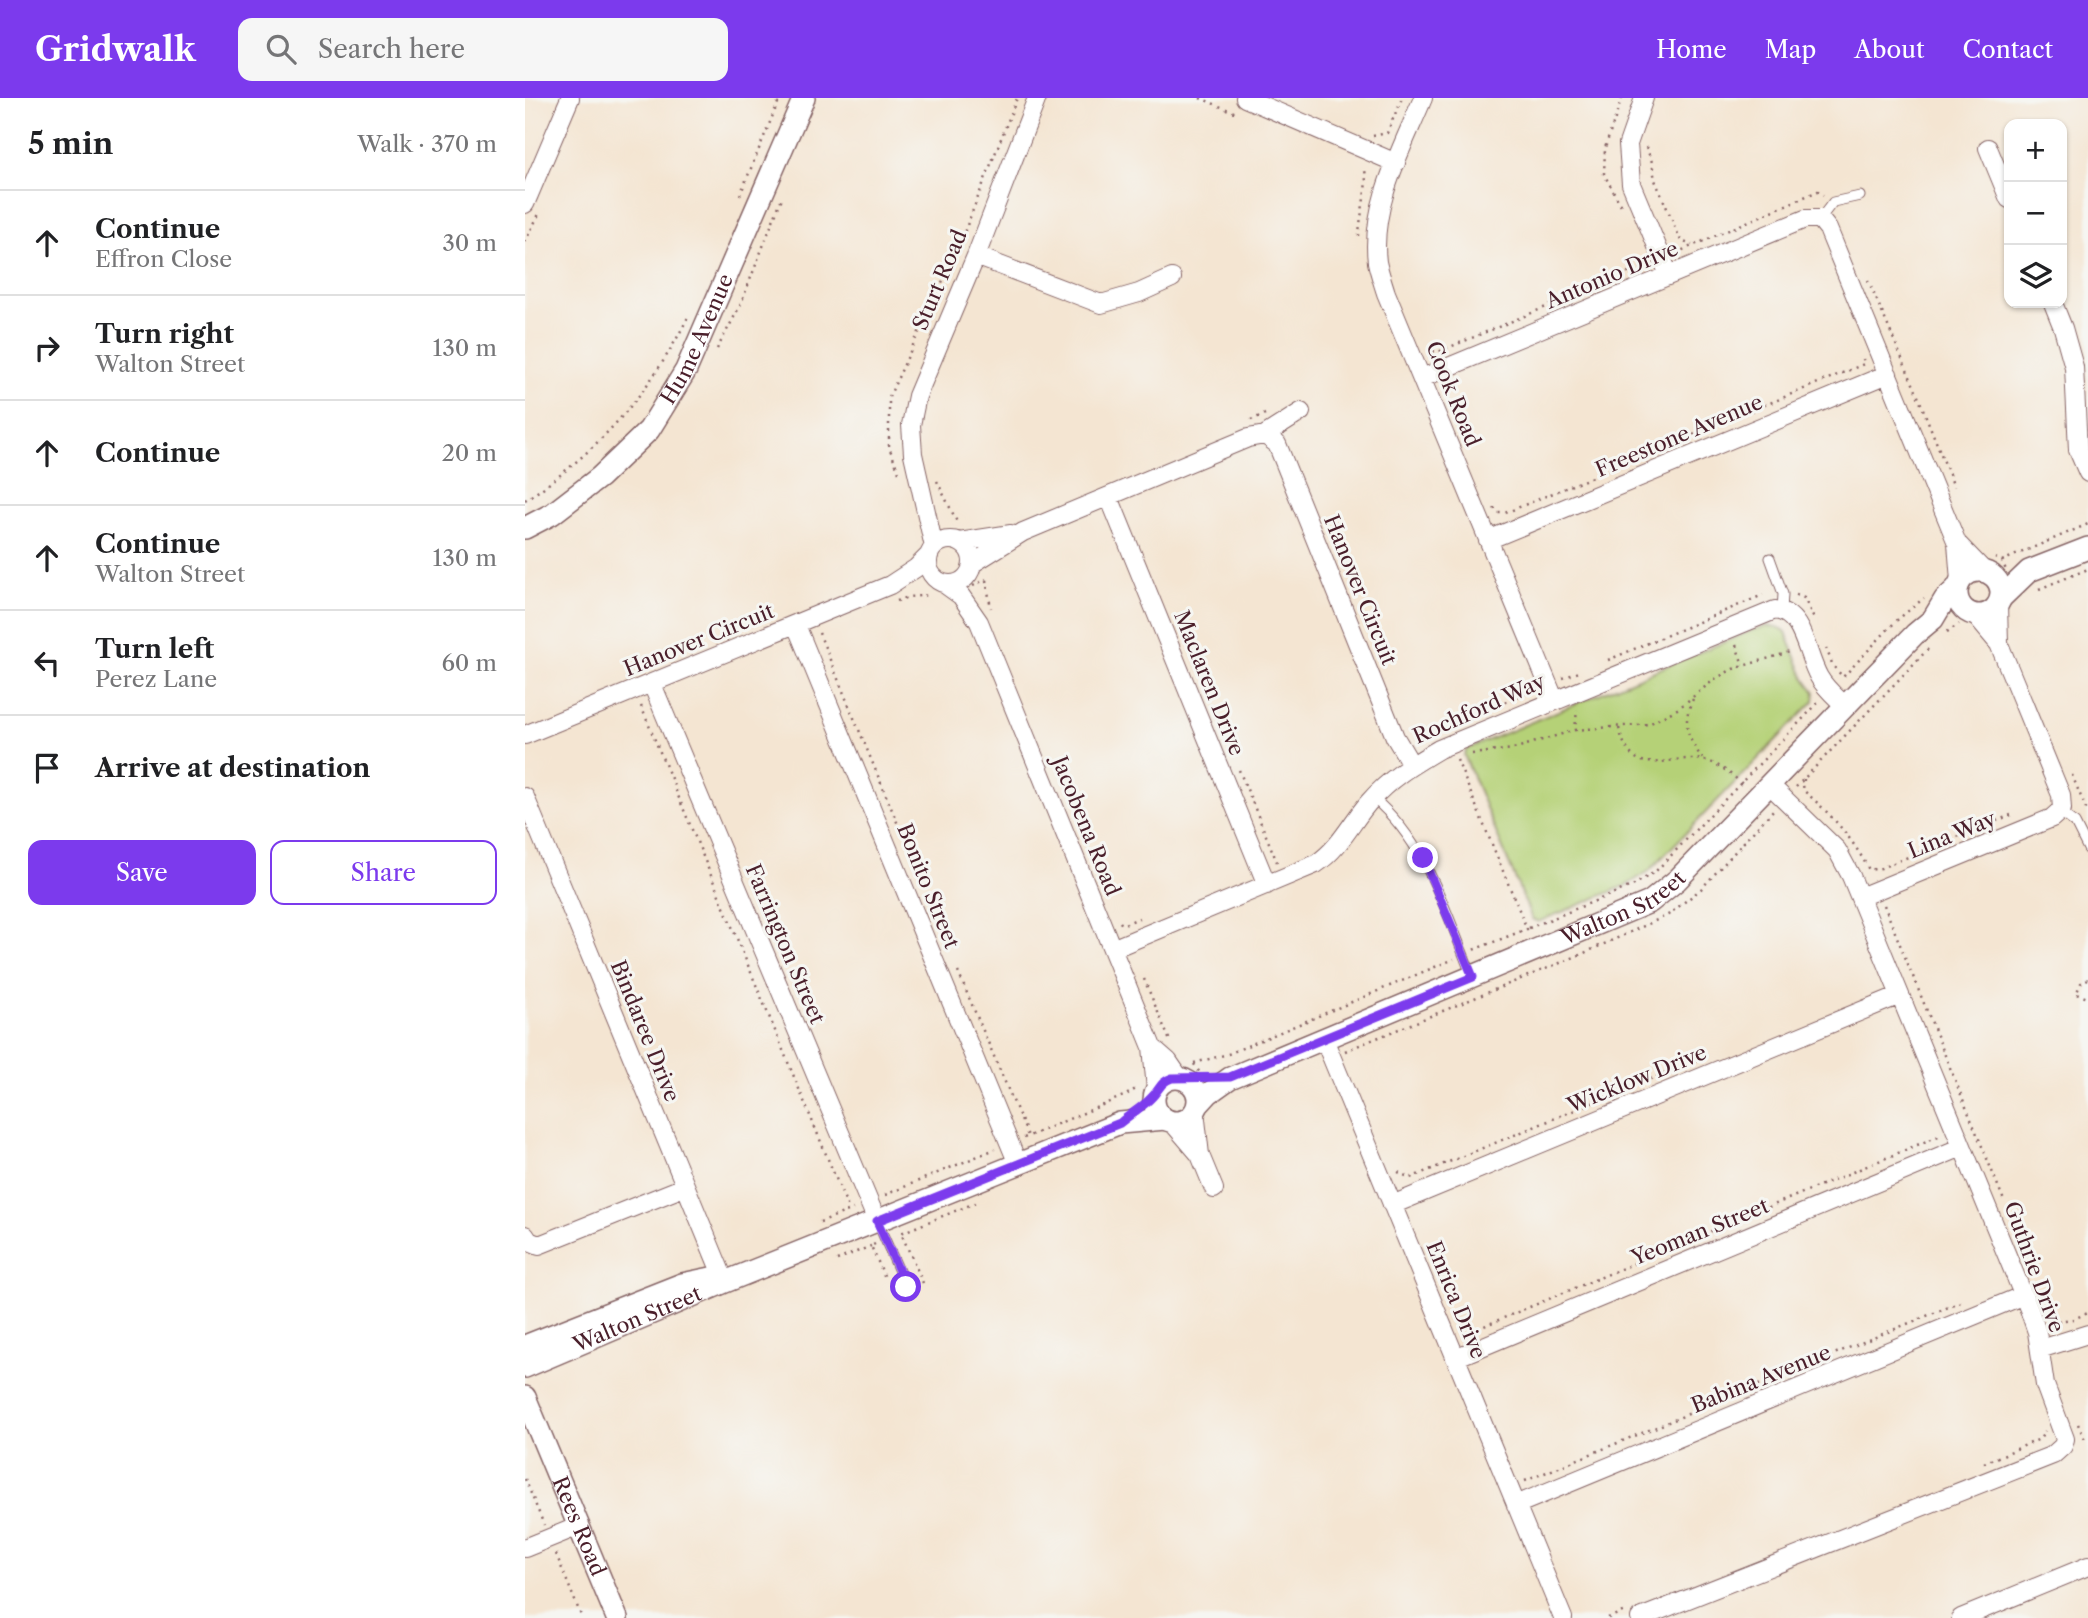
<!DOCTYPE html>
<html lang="en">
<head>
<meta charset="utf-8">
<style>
  :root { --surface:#fff; --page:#f6f6f6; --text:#202124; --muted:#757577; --line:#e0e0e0; --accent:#7c3aed }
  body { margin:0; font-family:"Libre Caslon Text",serif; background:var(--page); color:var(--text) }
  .controls { position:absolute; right:21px; top:21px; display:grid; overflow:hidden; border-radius:14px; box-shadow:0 2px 5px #0004 }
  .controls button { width:63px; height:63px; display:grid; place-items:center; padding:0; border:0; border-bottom:2px solid var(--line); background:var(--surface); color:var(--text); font:35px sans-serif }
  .stop { position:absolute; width:21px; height:21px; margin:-16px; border:5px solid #7c3aed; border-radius:50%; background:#fff }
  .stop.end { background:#7c3aed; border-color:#fff; box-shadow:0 2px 7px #0008 }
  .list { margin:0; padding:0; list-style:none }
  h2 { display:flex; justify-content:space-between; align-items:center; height:91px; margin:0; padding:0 28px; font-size:30px }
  h2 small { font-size:23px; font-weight:400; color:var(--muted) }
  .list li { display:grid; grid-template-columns:46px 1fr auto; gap:21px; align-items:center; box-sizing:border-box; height:105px; padding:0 28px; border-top:2px solid var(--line) }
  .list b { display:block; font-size:26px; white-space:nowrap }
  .list p { margin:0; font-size:23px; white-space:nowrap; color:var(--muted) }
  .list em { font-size:23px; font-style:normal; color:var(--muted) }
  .actions { display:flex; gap:14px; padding:21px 28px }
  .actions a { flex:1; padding:16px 0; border:2px solid var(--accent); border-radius:14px; text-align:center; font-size:24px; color:var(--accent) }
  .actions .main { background:var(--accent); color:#fff }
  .icon { flex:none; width:38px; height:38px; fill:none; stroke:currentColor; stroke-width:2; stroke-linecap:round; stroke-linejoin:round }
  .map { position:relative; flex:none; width:1563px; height:1520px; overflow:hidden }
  header { display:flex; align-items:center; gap:42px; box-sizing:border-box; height:98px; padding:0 35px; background:var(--accent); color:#fff }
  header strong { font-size:33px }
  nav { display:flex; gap:38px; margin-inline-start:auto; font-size:24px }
  .search { width:490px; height:63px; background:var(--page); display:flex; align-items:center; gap:18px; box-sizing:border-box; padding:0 24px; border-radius:14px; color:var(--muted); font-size:26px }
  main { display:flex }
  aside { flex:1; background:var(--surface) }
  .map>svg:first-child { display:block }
  .green { fill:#b5d177; stroke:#807851; stroke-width:2 }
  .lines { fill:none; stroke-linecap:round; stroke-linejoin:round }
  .service-casing { stroke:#866465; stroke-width:11 }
  .minor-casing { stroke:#866465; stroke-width:20 }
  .tertiary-casing { stroke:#866465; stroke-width:24 }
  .path { stroke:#866465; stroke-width:2.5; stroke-dasharray:2 5; stroke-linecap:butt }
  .service { stroke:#fff; stroke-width:9 }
  .minor { stroke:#fff; stroke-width:18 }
  .tertiary { stroke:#fff; stroke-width:21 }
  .route { stroke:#7c3aed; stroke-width:9 }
  .labels { text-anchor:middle; stroke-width:6; stroke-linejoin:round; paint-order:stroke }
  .street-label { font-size:21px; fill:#4a1f2b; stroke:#f6f6f2 }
</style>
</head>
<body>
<header>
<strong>Gridwalk</strong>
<div class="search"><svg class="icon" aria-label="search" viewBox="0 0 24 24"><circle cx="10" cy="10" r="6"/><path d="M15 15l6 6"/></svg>Search here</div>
<nav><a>Home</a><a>Map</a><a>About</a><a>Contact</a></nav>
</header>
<main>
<aside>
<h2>5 min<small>Walk · 370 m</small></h2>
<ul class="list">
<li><svg class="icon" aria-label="ahead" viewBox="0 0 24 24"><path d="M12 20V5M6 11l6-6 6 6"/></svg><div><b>Continue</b><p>Effron Close</p></div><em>30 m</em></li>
<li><svg class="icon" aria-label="right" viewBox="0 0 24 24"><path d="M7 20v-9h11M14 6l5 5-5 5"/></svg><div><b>Turn right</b><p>Walton Street</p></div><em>130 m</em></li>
<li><svg class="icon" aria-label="ahead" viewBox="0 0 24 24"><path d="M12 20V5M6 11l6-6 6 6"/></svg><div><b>Continue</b></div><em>20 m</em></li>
<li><svg class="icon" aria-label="ahead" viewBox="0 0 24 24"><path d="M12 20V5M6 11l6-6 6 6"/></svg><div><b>Continue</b><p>Walton Street</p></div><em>130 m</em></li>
<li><svg class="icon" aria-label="left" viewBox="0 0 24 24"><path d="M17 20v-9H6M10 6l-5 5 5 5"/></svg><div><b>Turn left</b><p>Perez Lane</p></div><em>60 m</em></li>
<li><svg class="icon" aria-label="arrive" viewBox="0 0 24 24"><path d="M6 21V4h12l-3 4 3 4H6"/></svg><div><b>Arrive at destination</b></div></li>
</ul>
<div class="actions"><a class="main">Save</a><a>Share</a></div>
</aside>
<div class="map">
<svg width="1563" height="1520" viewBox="0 0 1563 1520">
  <rect width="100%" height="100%" fill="#f6f6f2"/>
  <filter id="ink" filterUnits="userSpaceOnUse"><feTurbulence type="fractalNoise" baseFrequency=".0143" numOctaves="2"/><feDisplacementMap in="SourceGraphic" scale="14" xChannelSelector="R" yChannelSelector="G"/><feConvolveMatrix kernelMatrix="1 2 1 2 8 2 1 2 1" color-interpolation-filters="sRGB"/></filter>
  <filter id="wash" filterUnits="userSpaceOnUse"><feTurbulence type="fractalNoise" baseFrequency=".00686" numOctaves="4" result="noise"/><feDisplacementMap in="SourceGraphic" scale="28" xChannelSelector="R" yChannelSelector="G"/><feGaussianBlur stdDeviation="1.57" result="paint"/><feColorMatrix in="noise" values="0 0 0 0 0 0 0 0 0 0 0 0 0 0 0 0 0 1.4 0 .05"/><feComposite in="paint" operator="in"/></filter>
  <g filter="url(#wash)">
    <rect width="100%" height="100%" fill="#f4e5d2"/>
    <!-- green -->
    <path class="green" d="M1243 528 1253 529 1261 535 1279 579 1290 594 1289 603 1124 773 1102 787 1013 824 1007 821 939 657 942 651 1228 532Z"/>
  </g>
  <g filter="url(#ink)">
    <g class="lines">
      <!-- service casing -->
      <g class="service-casing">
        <path id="service" d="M1295 121 1308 104 1335 98
          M1245 460 1258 496 1257 513
          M848 700C902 745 921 815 947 878
          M1535 714 1550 725 1563 751
          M352 1123 381 1189"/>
      </g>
      <!-- minor casing -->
      <g class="minor-casing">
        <path id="minor" d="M720 0 871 65
          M898 0C877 51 845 107 852 164 854 174 858 185 861 195L1030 603
          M1119 0 1103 46 1106 86 1144 177
          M1463 50 1484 101
          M0 106 45 0
          M451 158 576 206 614 195 647 180
          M1528 205 1538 230 1549 269 1553 352 1563 375
          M897 280 1280 121H1295L1303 131 1432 445 1435 483
          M740 337 776 314
          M584 399 742 787
          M403 464a22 22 0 1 1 44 0a22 22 0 1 1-44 0Z
          M963 442 1363 276
          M434 444 486 436
          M1432 445 1459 473
          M409 449 388 356 386 327 392 298 451 158 512 0
          M447 466 498 434 723 340 740 337 752 346 870 639 886 666
          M418 485 436 498 454 524 627 949 631 991
          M1449 516 1474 546
          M271 527 493 1066
          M127 586 352 1123
          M0 637 365 487 391 470 404 457
          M0 699 200 1184
          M1335 799 1527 720 1537 711 1536 697 1474 546 1473 506
          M587 851 791 766C815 750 826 725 844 704 865 680 887 667 914 651L1250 512C1279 515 1281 557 1294 579 1300 590 1311 599 1320 608
          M799 941 1038 1520
          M627 949 643 963 654 979
          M670 1013 675 1057 689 1091
          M646 1023 675 1057
          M867 1107 1375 897
          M0 1137 4 1143 14 1147 159 1089
          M1515 1251 1563 1236
          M930 1260 1437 1049
          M991 1407 1499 1197
          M0 1450 54 1428
          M1115 1520 1528 1357 1538 1348 1540 1341 1520 1287 1512 1234 1504 1211 1326 778 1312 752 1245 687
          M1436 1520 1563 1468"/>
      </g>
      <!-- tertiary casing -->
      <g class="tertiary-casing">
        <g id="tertiary">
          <path id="s1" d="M0 430 27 416 75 379 124 332 161 272 279 0"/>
          <circle cx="1454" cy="495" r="22"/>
          <path d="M1476 500 1504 473 1563 450"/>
          <circle cx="651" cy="1002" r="22"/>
          <path id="s2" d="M673 1007 684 995 705 980 1125 804 1152 782 1390 536 1408 521 1420 501 1432 490"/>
          <path d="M0 1248 157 1186 191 1179"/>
          <path id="s3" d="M0 1269 200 1184 595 1025 640 1021"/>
          <path id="s4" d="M0 1299 92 1520"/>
        </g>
      </g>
      <!-- path -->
      <path class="path" d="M675 0 711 15
        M1097 0 1080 50 1079 76 1098 111
        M848 38 862 35 877 0
        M1121 49 1127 64 1130 82 1156 143 1167 147
        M215 97 255 0
        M834 138C834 121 845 82 839 70
        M0 144 14 116
        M1151 155 1293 93 1298 97
        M1343 182 1389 288 1429 389
        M192 251 215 208 258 97
        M906 259 907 253 913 254 1122 167
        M726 322 740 316
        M374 374 364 349V299L433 150 492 0
        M412 383 433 426
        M0 402C70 357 126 294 163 219
        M969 410 973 415H980L1339 266 1338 261
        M1470 460 1477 463 1481 472
        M1477 463 1563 426
        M461 482 466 510
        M448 488 461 481
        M1514 491 1563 471
        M1271 497 1279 500 1289 521
        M372 503 383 499 406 497
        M1422 534 1434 526
        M294 535 379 741
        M1211 547 1218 567
        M1301 550 1308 568 1318 579 1371 523 1399 500
        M1083 562 1238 497
        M1038 580 1054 574
        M1001 595 1009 592
        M1168 601C1156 625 1163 643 1179 662
        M973 607 1001 595 1005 584
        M116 608 324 1112
        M1094 630C1108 686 1140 655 1178 662 1194 665 1208 678 1220 688
        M1050 632 1124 626 1154 610 1190 581 1208 571 1268 553
        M947 656 988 651 1050 632 1052 612
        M932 662 1002 831 948 852
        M714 672 752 764
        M1547 677 1561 711 1558 715
        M1279 681 1278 692C1306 716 1327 739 1344 772L1356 770 1486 717
        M1271 689 1404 550
        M1359 807 1480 1105
        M595 824 597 827 614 820
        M1004 830 1109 787 1131 773 1294 604
        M433 874 503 1038
        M619 881 645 943
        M1563 881 1556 885 1551 896 1563 900
        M820 953 1057 856 1143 817 1176 791 1249 711
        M669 965 703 956 929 861
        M669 966 677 978
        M499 1040 601 997 614 989
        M873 1074 885 1080 1176 960
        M360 1097 470 1051
        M295 1124 328 1111
        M350 1146 346 1148 361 1182
        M312 1162 346 1148
        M398 1185 376 1135 450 1105
        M1526 1224 1548 1221 1563 1215
        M940 1236 1416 1037
        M1553 1326 1561 1344
        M1459 1365 1515 1341 1520 1333
        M0 1381 19 1427
        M1000 1383 1438 1203
        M31 1456 57 1520
        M1083 1520 1100 1513"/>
      <!-- service -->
      <use href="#service" class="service"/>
      <!-- minor -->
      <use href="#minor" class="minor"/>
      <!-- tertiary -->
      <use href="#tertiary" class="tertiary"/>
    </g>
  </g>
  <g class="lines" filter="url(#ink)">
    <!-- route -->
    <path class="route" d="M381 1189 352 1123 595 1025C605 1016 618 1009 627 999 635 991 635 984 647 980L705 979 948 879 898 760"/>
  </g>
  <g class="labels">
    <!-- street labels -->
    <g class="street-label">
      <text transform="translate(1087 177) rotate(-23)" y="7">Antonio Drive</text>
      <text transform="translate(415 182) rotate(-67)" y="7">Sturt Road</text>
      <text dy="7" stroke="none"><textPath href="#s1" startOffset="262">Hume Avenue</textPath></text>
      <text transform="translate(928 296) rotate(68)" y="7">Cook Road</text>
      <text transform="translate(1154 338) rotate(-23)" y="7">Freestone Avenue</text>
      <text transform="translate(835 492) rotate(68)" y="7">Hanover Circuit</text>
      <text transform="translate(174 542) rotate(-22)" y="7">Hanover Circuit</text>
      <text transform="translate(684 585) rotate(68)" y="7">Maclaren Drive</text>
      <text transform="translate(954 611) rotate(-24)" y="7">Rochford Way</text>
      <text transform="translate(561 728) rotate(68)" y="7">Jacobena Road</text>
      <text transform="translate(1427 737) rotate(-22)" y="7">Lina Way</text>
      <text transform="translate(403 788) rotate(68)" y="7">Bonito Street</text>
      <text dy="7" stroke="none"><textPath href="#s2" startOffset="471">Walton Street</textPath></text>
      <text transform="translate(260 846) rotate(67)" y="7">Farrington Street</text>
      <text transform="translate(120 933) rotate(68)" y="7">Bindaree Drive</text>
      <text transform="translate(1112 981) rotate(-22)" y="7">Wicklow Drive</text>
      <text transform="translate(1175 1134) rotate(-22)" y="7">Yeoman Street</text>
      <text transform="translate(1509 1169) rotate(70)" y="7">Guthrie Drive</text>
      <text transform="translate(931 1202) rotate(68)" y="7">Enrica Drive</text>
      <text dy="7" stroke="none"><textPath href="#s3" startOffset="122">Walton Street</textPath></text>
      <text transform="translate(1236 1281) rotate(-22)" y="7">Babina Avenue</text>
      <text dy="7" stroke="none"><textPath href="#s4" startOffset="140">Rees Road</textPath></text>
    </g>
  </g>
</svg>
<div class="controls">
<button>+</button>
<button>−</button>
<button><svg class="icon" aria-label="layers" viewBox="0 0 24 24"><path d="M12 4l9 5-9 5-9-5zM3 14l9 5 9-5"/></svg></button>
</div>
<div class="stop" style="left:381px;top:1189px"></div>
<div class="stop end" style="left:898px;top:760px"></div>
</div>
</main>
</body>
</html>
